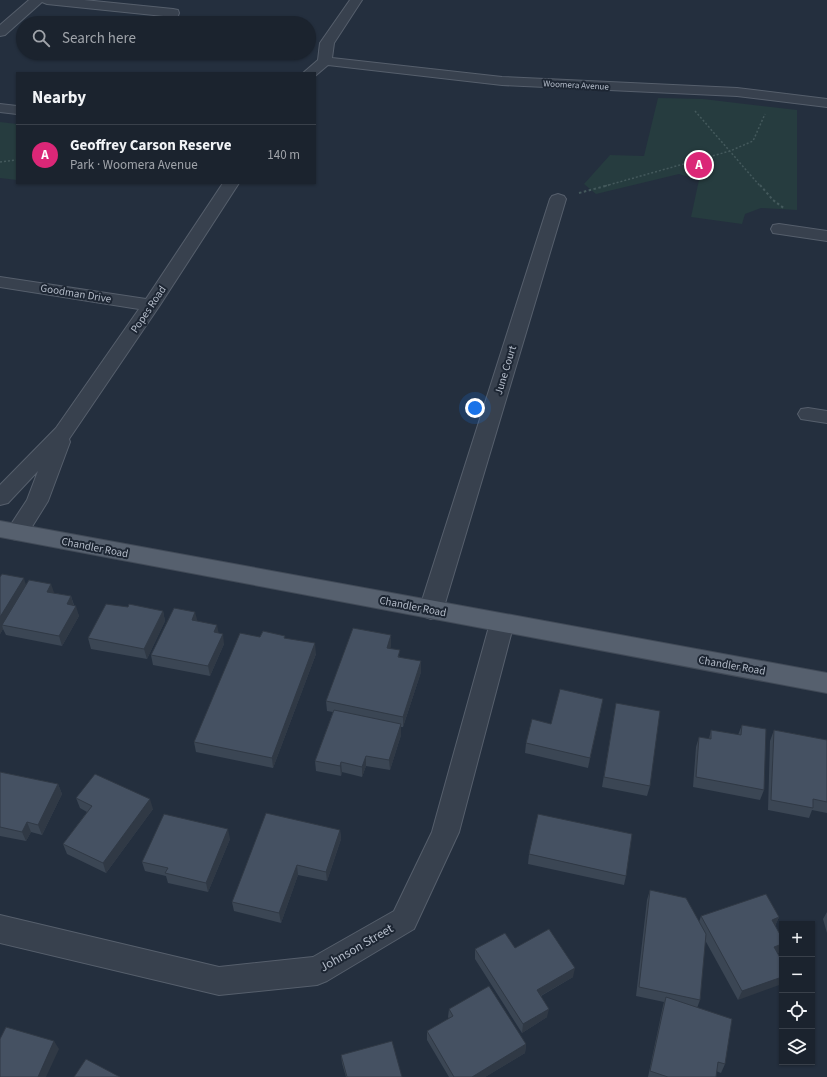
<!DOCTYPE html>
<html lang="en">
<head>
<meta charset="utf-8">
<style>
  :root { --surface:#1b232e; --page:#242b36; --text:#f1f3f6; --muted:#a0a4aa; --line:#39404a; --accent:#db2777 }
  body { margin:0; font-family:"Source Sans 3",sans-serif; background:var(--page); color:var(--text) }
  .controls { position:absolute; right:12px; bottom:12px; display:grid; overflow:hidden; border-radius:0px; box-shadow:0 1px 3px #0004 }
  .controls button { width:36px; height:36px; display:grid; place-items:center; padding:0; border:0; border-bottom:1px solid var(--line); background:var(--surface); color:var(--text); font:20px sans-serif }
  .you { position:absolute; left:475px; top:408px; width:14px; height:14px; margin:-10px; border:3px solid #fff; border-radius:50%; background:#1a73e8; box-shadow:0 0 0 6px #1a73e833 }
  .badge { display:grid; place-items:center; width:26px; height:26px; border-radius:50%; background:var(--accent); color:#fff; font-size:13px; font-weight:700 }
  .pin { position:absolute; translate:-50% -50%; border:2px solid #fff; box-shadow:0 1px 4px #0006 }
  .list { margin:0; padding:0; list-style:none }
  h2 { display:flex; justify-content:space-between; align-items:center; height:52px; margin:0; padding:0 16px; font-size:17px }
  h2 small { font-size:13px; font-weight:400; color:var(--muted) }
  .list li { display:grid; grid-template-columns:26px 1fr auto; gap:12px; align-items:center; box-sizing:border-box; height:60px; padding:0 16px; border-top:1px solid var(--line) }
  .list b { display:block; font-size:15px; white-space:nowrap }
  .list p { margin:0; font-size:13px; white-space:nowrap; color:var(--muted) }
  .list em { font-size:13px; font-style:normal; color:var(--muted) }
  .icon { flex:none; width:22px; height:22px; fill:none; stroke:currentColor; stroke-width:2; stroke-linecap:round; stroke-linejoin:round }
  .map { position:relative; flex:none; width:827px; height:1077px; overflow:hidden }
  .search { position:absolute; background:var(--surface); box-shadow:0 1px 3px #0004; left:16px; top:16px; width:300px; height:44px; display:flex; align-items:center; gap:10px; box-sizing:border-box; padding:0 14px; border-radius:22px; color:var(--muted); font-size:15px }
  .panel { position:absolute; background:var(--surface); box-shadow:0 1px 3px #0004; left:16px; top:72px; width:300px; height:112px; border-radius:0px }
  .map>svg:first-child { display:block }
  .green { fill:#263c3f }
  .lines { fill:none; stroke-linecap:round; stroke-linejoin:round }
  .street-casing { stroke:#565f6c; stroke-width:2 }
  .primary-casing { stroke:#414a57; stroke-width:2 }
  .path-far1 { stroke:#44595c; stroke-width:1.5; stroke-dasharray:2 2; stroke-linecap:butt }
  .path { stroke:#44595c; stroke-width:2; stroke-dasharray:2.5 2.5; stroke-linecap:butt }
  .street { fill:#38414e; fill-rule:evenodd }
  .primary { fill:#56606e; fill-rule:evenodd }
  .wall { fill:#3b4654 }
  .shaded-wall { fill:#303945 }
  .building { fill:#455162; stroke:#303945 }
  .labels { text-anchor:middle; stroke-width:4; stroke-linejoin:round; paint-order:stroke }
  .far-street-label { font-size:9px; fill:#b4bcc9; stroke:#1d2633 }
  .street-label { font-size:11px; fill:#b4bcc9; stroke:#1d2633 }
  .near-street-label { font-size:13px; fill:#b4bcc9; stroke:#1d2633 }
</style>
</head>
<body>
<div class="map">
<svg width="827" height="1077" viewBox="0 0 827 1077">
  <rect width="100%" height="100%" fill="#242f3e"/>
  <!-- green -->
  <path class="green" d="M658 98 703 99 797 110V210L761 208 745 214 742 224 691 217 699 180 679 174 596 194 584 184 610 155 644 156Z
    M0 122 17 124V180L0 178Z"/>
  <g class="lines">
    <!-- street casing -->
    <g class="street-casing">
      <path id="street" d="M29 0H84L173 9 178 10 179 13 178 16 173 17 47 4 42 2 5 35 0 36V25Z
        M350 0H362L334 43 332 58 502 77 737 88 827 99V107L737 96 502 85 328 65 315 76V73H303L318 60 320 43Z
        M0 104 17 106V114L0 112Z
        M223 183H239L160 305 69 439 70 442 48 501 25 538 17 540 9 538 6 532 27 500 38 471 8 503 0 505V485L56 428 139 309 0 287V277L146 299Z
        M558 194 564 196 566 199 443 610 439 616 431 619 423 616 419 610 550 199 552 196Z
        M779 224 827 231V241L773 233 771 229 773 225Z
        M808 408 827 411V423L801 419 798 414 801 409Z
        M502 614 510 617 514 623 459 832 414 929 327 981 317 985 219 995 0 943V915L219 967 313 957 394 911 432 832 490 623 494 617Z"/>
    </g>
    <!-- primary casing -->
    <g class="primary-casing">
      <path id="primary" d="M0 521 827 673V693L0 537Z"/>
    </g>
    <!-- path-far1 -->
    <path class="path-far1" d="M695 111 760 186
      M0 162 17 160
      M605 186 730 151 753 141 765 114"/>
    <!-- path -->
    <path class="path" d="M760 185 773 200 785 209
      M579 193 609 185"/>
    <!-- street -->
    <use href="#street" class="street"/>
    <!-- primary -->
    <use href="#primary" class="primary"/>
  </g>
  <!-- wall -->
  <path class="wall" d="M0 577 54 593 71 596 74 605 79 616 62 646 6 635 3 629 0 634Z
    M128 607 163 611 165 621 147 659 91 649 88 638Z
    M197 621 218 633 224 644 210 676 153 665 151 655Z
    M285 636V638L316 654 273 768 196 752 194 742 260 637Z
    M391 646 390 648 400 657 421 672 403 727H401V735L390 770 366 766 362 777 342 772 341 776 316 771 315 761 333 712 327 711 326 701Z
    M616 703 650 786 647 796 602 787Z
    M601 709 588 768 525 753 526 743 551 724Z
    M742 725 764 790 760 800 693 787 696 747 699 737 709 739 711 730 738 735Z
    M774 730 827 740V813L812 810 809 818 768 810 770 741Z
    M0 772 58 784 62 794 42 835 31 832 26 841 0 836Z
    M76 798 153 809 106 873 67 854 63 844 87 812 80 808Z
    M340 830 341 839 327 881 298 875 281 923 234 911 232 902Z
    M230 839 208 892 168 883 166 876 145 871 142 862Z
    M529 854 626 876 624 885 528 864Z
    M650 890 699 922 701 916 779 917 775 926 781 952 777 953 738 1000 705 940 700 1000 697 1008 725 1064 721 1073 716 1071V1077H648L663 1006 664 1002 636 996 647 900Z
    M827 912V933L823 919Z
    M515 948 573 977 541 996 547 1017 522 1033 475 959V949Z
    M449 1009 526 1044 525 1053 485 1077H449L427 1040V1031L449 1019 448 1017Z
    M341 1055 402 1077H346L342 1063Z"/>
  <!-- shaded-wall -->
  <path class="shaded-wall" d="M24 578 27 589 2 625 3 629 0 634V617Z
    M51 584 55 595 47 592Z
    M71 596 74 607 67 604Z
    M76 606 79 616 62 646 59 636Z
    M163 611 165 621 147 659 144 649Z
    M195 612 198 623 192 620Z
    M217 625 219 635 214 632Z
    M223 634 224 644 210 676 208 666Z
    M391 635V646L387 658V648Z
    M315 643 316 654 273 768 272 758Z
    M421 661V672L403 727V717Z
    M603 699 601 709 588 768 590 758Z
    M401 724V735L390 770 389 760Z
    M366 756V766L362 777V767Z
    M341 762 342 772 341 776 340 766Z
    M58 784 62 794 42 835 38 825Z
    M150 799 153 809 106 873 103 863Z
    M27 822 31 832 26 841 22 832Z
    M228 829 230 839 208 892 206 883Z
    M340 830 341 839 327 881 326 872Z
    M297 865 298 875 281 923 279 913Z
    M779 917 775 926 772 920Z
    M782 944V950L781 952 769 956 774 947Z
    M575 968 573 977 535 999 537 990Z
    M782 977V984L738 1000 742 991Z
    M549 1009 547 1017 522 1033 523 1024Z
    M54 1041 59 1049 46 1077H38Z
    M526 1044 525 1053 485 1077H472Z"/>
  <!-- building -->
  <path class="building" d="M2 574 24 578 0 617V577Z
    M29 580 51 584 47 592 71 596 67 604 76 606 59 636 2 625Z
    M106 604 128 607 129 604 163 611 144 649 88 638Z
    M174 608 195 612 192 620 217 625 214 632 223 634 208 666 151 655Z
    M353 628 391 635 387 648 400 650 398 657 421 661 403 717 326 701Z
    M263 631 285 636 284 638 315 643 272 758 194 742 240 633 260 637Z
    M560 689 603 699 590 758 526 743 532 719 551 724Z
    M616 703 660 711 650 786 604 777Z
    M334 710 401 724 389 760 366 756 362 767 341 762 340 766 315 761Z
    M742 725 766 729 764 790 696 777 699 737 711 739V730L741 735Z
    M774 730 827 740V802L813 799V808L771 800Z
    M0 772 58 784 38 825 27 822 22 832 0 827Z
    M95 774 150 799 103 863 63 844 92 806 76 798Z
    M266 813 340 830 326 872 297 865 279 913 232 902Z
    M164 814 228 829 206 883 165 873 168 868 142 862Z
    M538 814 632 834 626 876 529 854Z
    M650 890 686 898 706 934 700 1000 639 987Z
    M766 894 779 917 772 920 782 938V944L774 947 782 961V977L742 991 701 916Z
    M549 929 575 968 537 990 549 1009 523 1024 475 949 505 933 515 948Z
    M489 986 526 1044 472 1077H454L427 1031 453 1016 449 1009Z
    M666 997 732 1019 725 1064 718 1062 716 1077H668L650 1071Z
    M6 1027 54 1041 38 1077H0V1039Z
    M392 1041 402 1077H347L341 1055Z
    M86 1059 120 1077H74Z"/>
  <g class="labels">
    <!-- far-street labels -->
    <g class="far-street-label">
      <text transform="translate(576 85) rotate(3)" y="3">Woomera Avenue</text>
    </g>
    <!-- street labels -->
    <g class="street-label">
      <text transform="translate(76 293) rotate(9)" y="4">Goodman Drive</text>
      <text transform="translate(148 309) rotate(-56)" y="4">Popes Road</text>
      <text transform="translate(505 370) rotate(-73)" y="4">June Court</text>
      <text transform="translate(95 547) rotate(11)" y="4">Chandler Road</text>
      <text transform="translate(413 606) rotate(11)" y="4">Chandler Road</text>
      <text transform="translate(732 665) rotate(10)" y="4">Chandler Road</text>
    </g>
    <!-- near-street labels -->
    <g class="near-street-label">
      <text transform="translate(356 947) rotate(-30)" y="5">Johnson Street</text>
    </g>
  </g>
</svg>
<div class="controls">
<button>+</button>
<button>−</button>
<button><svg class="icon" aria-label="locate" viewBox="0 0 24 24"><circle cx="12" cy="12" r="6"/><path d="M12 2v4M12 18v4M2 12h4M18 12h4"/></svg></button>
<button><svg class="icon" aria-label="layers" viewBox="0 0 24 24"><path d="M12 4l9 5-9 5-9-5zM3 14l9 5 9-5"/></svg></button>
</div>
<div class="you"></div>
<div class="pin badge" style="left:699px;top:165px">A</div>
<div class="search"><svg class="icon" aria-label="search" viewBox="0 0 24 24"><circle cx="10" cy="10" r="6"/><path d="M15 15l6 6"/></svg>Search here</div>
<section class="panel">
<h2>Nearby<small></small></h2>
<ul class="list">
<li><span class="badge">A</span><div><b>Geoffrey Carson Reserve</b><p>Park · Woomera Avenue</p></div><em>140 m</em></li>
</ul>
</section>
</div>
</body>
</html>
